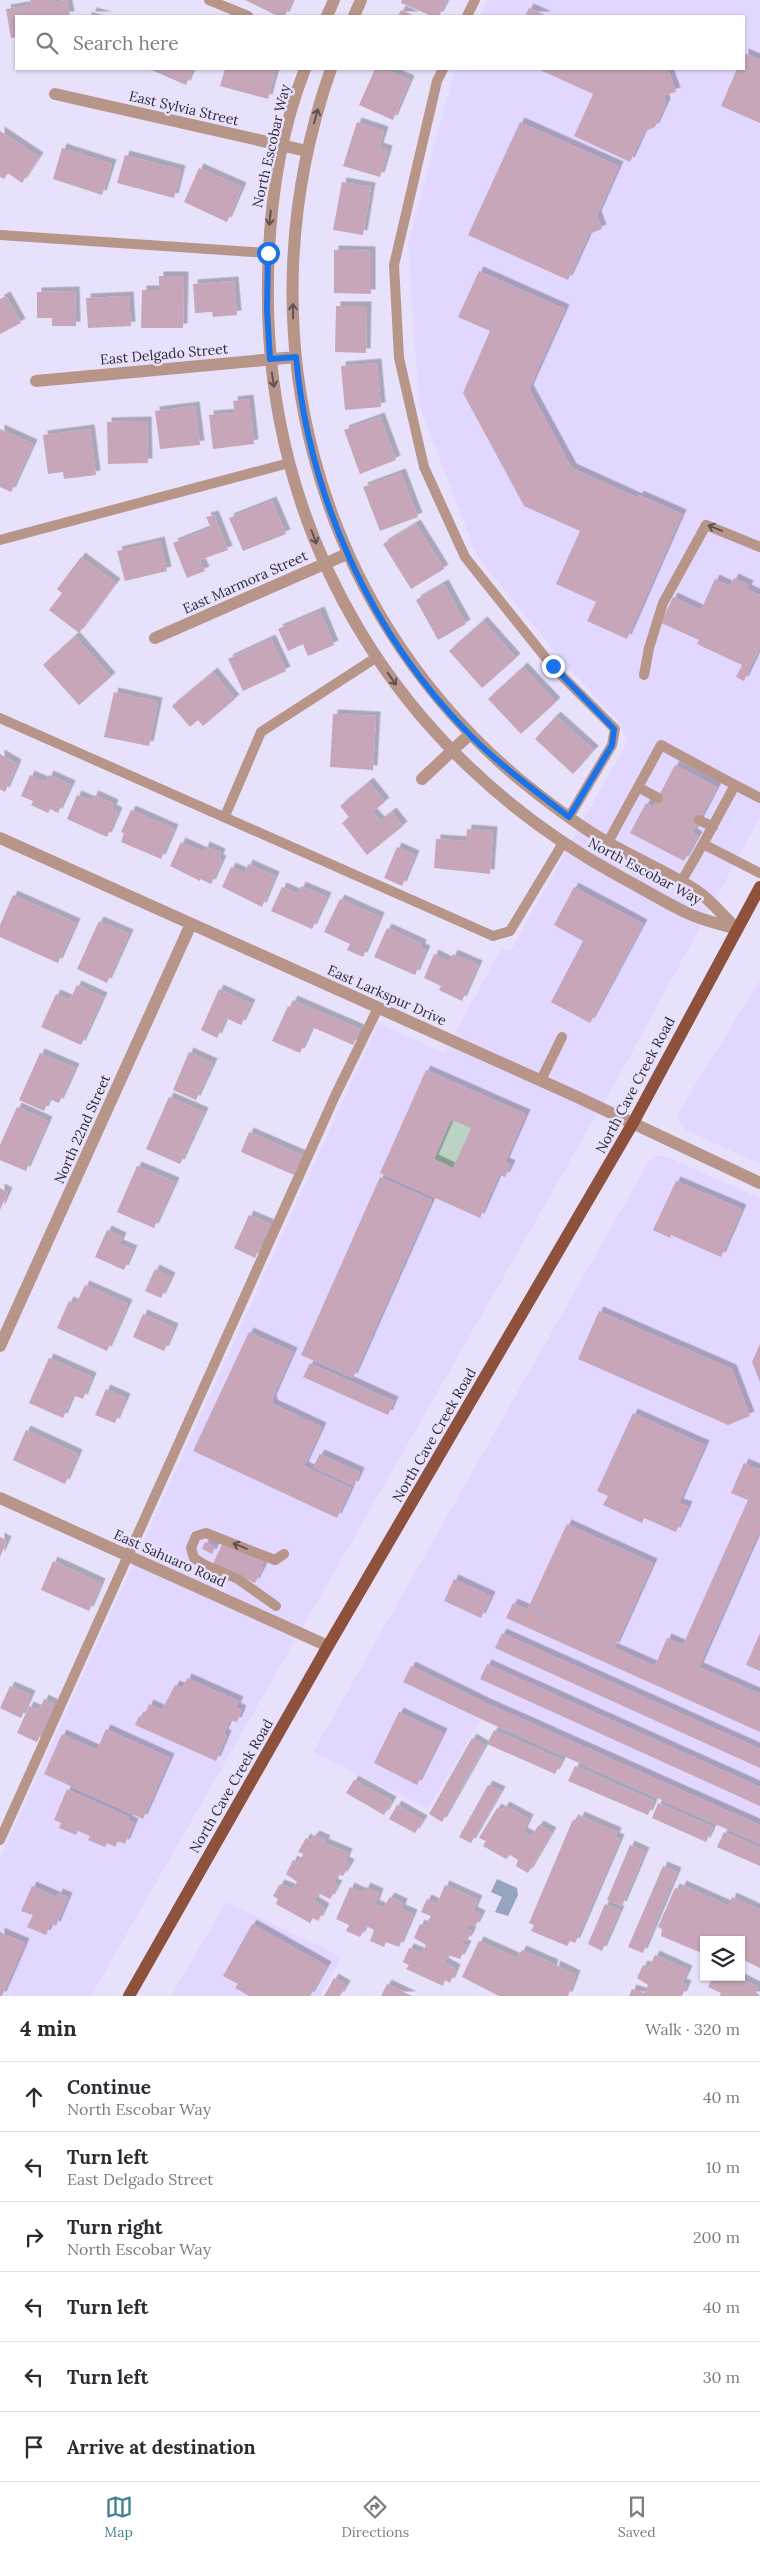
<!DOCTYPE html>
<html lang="en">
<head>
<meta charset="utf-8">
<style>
  :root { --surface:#fff; --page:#f2f2f3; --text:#2b2b33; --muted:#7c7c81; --line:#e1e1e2; --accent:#3c838d }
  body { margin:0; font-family:Lora,serif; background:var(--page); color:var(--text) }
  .controls { position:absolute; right:15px; bottom:15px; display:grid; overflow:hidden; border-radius:0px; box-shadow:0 1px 4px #0004 }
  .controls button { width:45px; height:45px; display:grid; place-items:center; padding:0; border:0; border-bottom:1px solid var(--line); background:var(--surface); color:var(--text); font:25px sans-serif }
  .stop { position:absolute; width:15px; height:15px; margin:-11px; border:4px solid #1a73e8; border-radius:50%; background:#fff }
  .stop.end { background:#1a73e8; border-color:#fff; box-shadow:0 1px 5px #0008 }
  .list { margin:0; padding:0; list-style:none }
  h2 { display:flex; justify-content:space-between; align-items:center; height:65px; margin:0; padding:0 20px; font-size:21px }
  h2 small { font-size:16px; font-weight:400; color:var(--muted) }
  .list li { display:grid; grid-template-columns:32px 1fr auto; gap:15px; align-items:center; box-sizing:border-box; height:70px; padding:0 20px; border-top:1px solid var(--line) }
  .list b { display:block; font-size:19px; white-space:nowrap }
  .list p { margin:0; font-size:16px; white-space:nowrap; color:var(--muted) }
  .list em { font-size:16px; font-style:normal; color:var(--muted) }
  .icon { flex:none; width:28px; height:28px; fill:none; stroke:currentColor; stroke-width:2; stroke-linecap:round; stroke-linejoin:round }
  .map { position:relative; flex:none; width:760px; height:1996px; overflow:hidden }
  .search { position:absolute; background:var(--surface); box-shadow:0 1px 4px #0004; left:15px; right:15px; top:15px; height:55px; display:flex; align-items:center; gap:12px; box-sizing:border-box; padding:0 18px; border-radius:0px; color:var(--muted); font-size:19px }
  .sheet { height:485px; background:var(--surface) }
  nav { display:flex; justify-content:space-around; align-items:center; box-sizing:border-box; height:70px; border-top:1px solid var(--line); background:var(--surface); font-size:14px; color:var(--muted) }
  nav a { display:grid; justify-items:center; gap:2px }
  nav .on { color:var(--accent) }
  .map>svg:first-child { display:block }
  .built { fill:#e2d8ff }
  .green { fill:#bbd3c5 }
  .water { fill:#96a4bf }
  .building { fill:#c6a6b8; fill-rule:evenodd; filter:url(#shadow) }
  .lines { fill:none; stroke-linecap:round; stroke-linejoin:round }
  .lane { stroke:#b89589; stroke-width:10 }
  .street { stroke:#b89589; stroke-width:12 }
  .primary { stroke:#8d513c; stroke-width:12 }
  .oneway { stroke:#5f5154 }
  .route { stroke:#1a73e8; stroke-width:6 }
  .labels { text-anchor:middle; stroke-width:5; stroke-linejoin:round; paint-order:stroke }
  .street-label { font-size:14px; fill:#2f2c38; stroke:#e8e1fb }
</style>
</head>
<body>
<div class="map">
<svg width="760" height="1996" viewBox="0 0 760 1996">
  <defs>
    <filter id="shadow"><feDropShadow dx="4.5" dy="-4.5" stdDeviation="0" flood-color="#0004"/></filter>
  </defs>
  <rect width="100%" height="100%" fill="#e8e1fb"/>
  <!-- built -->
  <path class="built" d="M487 0H760V817L624 1067 91 1996H0V1858L378 1023 444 1053 502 947 510 952 628 740 616 718 570 670 477 556 419 405 408 244 455 69H744V16H480Z
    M760 980V1164L685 1130 679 1122 678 1113Z
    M658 1156H665L760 1198V1845L481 1719 428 1809 313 1752 649 1161Z
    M226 1902 342 1957 320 1996H171Z"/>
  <!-- green -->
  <path class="green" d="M451 1120 471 1128 453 1168 434 1159Z"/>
  <!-- water -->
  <path class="water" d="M497 1879 517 1888 518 1895 508 1916 495 1912 502 1897 491 1892Z"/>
  <!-- building -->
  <path class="building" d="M30 0H53V2L67 0 70 16H16V37L11 38 6 9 31 5Z
    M245 0H292L285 16H278Z
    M402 0H447L439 16H432L401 3Z
    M529 8 547 16H525Z
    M401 10 415 16H398Z
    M92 12 107 16H91Z
    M744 53 760 60V123L721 106 737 69H744Z
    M149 69H193L186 85Z
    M225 69H276L268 99 220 86Z
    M375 69H385L410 80 393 120 359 105Z
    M538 69H668L676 92 664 95 666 103 655 127 644 132 630 162 574 136 593 94Z
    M357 122 384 131 379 147 388 150 380 177 343 166Z
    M520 122 619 166 597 215 602 229 589 234 568 280 468 235Z
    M0 131 39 157 22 183 8 173 4 179 0 177Z
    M62 148 112 164 102 195 53 179Z
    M125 155 181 170 174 198 117 183Z
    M199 168 242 187 227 222 184 202Z
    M342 182 371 187 363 235 333 230Z
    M334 250 371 251V294L334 293Z
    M479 271 565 309 529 389 572 468 638 498 639 495 682 514 627 639 587 621 596 602 556 584 580 531 524 506 463 393 490 331 458 317Z
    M159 276H184L183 328H141L142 290H159Z
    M234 281 237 315 213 317 212 312 195 313 193 284Z
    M75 291 76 326H52V318H37V292Z
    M6 296 21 323 0 334V299Z
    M129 296 131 326 88 328 86 298Z
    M336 306H367L366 353 335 352Z
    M377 363 381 407 345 410 341 366Z
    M249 399 254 444 213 449 209 415 235 413 233 401Z
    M195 406 200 445 160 449 155 411Z
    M380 417 396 460 360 474 344 430Z
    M147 421 148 463 108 464 107 422Z
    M0 429 33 444 11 492 0 487Z
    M90 429 96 475 64 479 63 472 48 474 43 435Z
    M401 473 418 517 380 531 363 487Z
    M272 501 286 534 243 551 229 518Z
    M214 515 228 550 200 560 205 571 187 578 173 543 211 528 206 517Z
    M416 524 444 569 411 589 383 544Z
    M160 541 167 571 125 581 117 551Z
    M81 557 116 583 79 633 49 610 62 593 57 589Z
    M734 578 749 585 747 589 760 595V647L744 681 736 677 742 665 697 644 699 640 661 623 673 597 701 610 715 579 730 586Z
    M444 584 466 624 438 640 416 600Z
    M320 611 334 645 308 656 303 644 288 651 278 629Z
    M483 621 516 658 482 688 449 651Z
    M75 636 111 677 79 705 43 665Z
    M271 639 286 671 243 691 228 659Z
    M523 667 556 702 521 734 488 699Z
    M213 672 235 699 203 726 198 720 190 727 172 706Z
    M114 692 158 702 149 746 104 737Z
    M333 714 376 716 373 770 330 767Z
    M556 716 594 750 573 774 535 739Z
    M0 754 17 764 5 792 0 789Z
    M675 765 717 787 693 833 698 836 684 861 630 833 646 803 653 807Z
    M30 775 46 782 49 775 71 785 58 813 50 809 48 813 31 805 33 801 21 796Z
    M369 782 385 802 372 812 380 821 392 812 403 826 367 855 342 823 349 817 340 806Z
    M77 795 91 801 94 795 114 804 112 809 118 812 107 837 67 819Z
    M131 810 174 829 161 859 121 842 124 833 121 832Z
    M467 829 493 831 490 874 434 868 436 839 466 841Z
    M181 842 203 852 205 846 221 853 219 859 222 860 211 884 200 879V881L170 866Z
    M397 847 415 855 402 886 384 878Z
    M248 864 275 876 262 907 222 887 231 867 245 873Z
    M301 886 327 897 312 929 271 911 282 887 298 894Z
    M574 887 643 924 590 1023 551 1002 583 941 554 925Z
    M13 895 76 923 58 963 0 937V925Z
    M340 899 380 917 363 957 347 950 350 944 324 932Z
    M99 921 129 934 107 983 77 969Z
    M387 928 422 944 421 948 426 950 415 975 374 957Z
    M434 954 450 962 453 954 478 965 462 1001 439 990 441 986 424 978Z
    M77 985 103 997 81 1045 41 1027 56 994 70 1000Z
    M219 989 251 1004 241 1025 226 1018 217 1038 201 1030Z
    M293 1000 360 1029 353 1045 312 1027 300 1053 272 1041 288 1006 290 1007Z
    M189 1052 213 1063 196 1100 173 1090Z
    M40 1053 75 1068 59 1103 49 1099 44 1111 19 1100Z
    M426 1070 526 1114 505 1162 511 1165 505 1177 499 1175 480 1218 380 1173ZM451 1120 471 1128 453 1168 434 1159Z
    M169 1097 204 1112 180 1164 146 1149Z
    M17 1107 48 1121 26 1171 0 1160V1145Z
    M249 1132 302 1155 294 1175 241 1152Z
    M137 1166 175 1182 154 1228 117 1212Z
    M380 1177 432 1200 353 1378 301 1355Z
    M676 1181 742 1209 721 1257 671 1235 670 1238 653 1230Z
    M0 1188 8 1192 0 1210Z
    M249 1215 270 1224 255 1258 234 1248Z
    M107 1230 122 1237 119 1244 133 1250 124 1270 95 1257Z
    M155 1269 171 1277 161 1298 145 1291Z
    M85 1285 128 1304 107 1351 57 1328 69 1301 76 1304Z
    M599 1311 732 1369 750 1416 728 1425 578 1359Z
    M143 1314 174 1328 164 1351 133 1337Z
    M249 1332 293 1352 272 1399 273 1404 322 1427 304 1466 351 1488 337 1518 193 1451Z
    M760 1344V1382L752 1362Z
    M49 1358 92 1377 83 1399 73 1395 63 1418 29 1403Z
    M310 1363 394 1401 388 1415 303 1377Z
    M106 1389 126 1398 115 1423 95 1415Z
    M633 1413 705 1445 679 1503 688 1506 676 1532 644 1518 642 1523 603 1505 608 1496 597 1491Z
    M26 1430 78 1454 65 1484 13 1460Z
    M320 1454 360 1472 354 1486 313 1467Z
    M744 1463 760 1470V1529L699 1667 760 1694V1732L506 1618 513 1603 655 1666 667 1638 683 1645 748 1500 731 1493Z
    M567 1524 653 1563 615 1647 528 1608Z
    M0 1537 7 1541 0 1557Z
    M205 1542 215 1547 212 1554 202 1549Z
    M223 1542 264 1561 261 1566 263 1567 255 1583 213 1564Z
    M53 1561 101 1583 89 1611 41 1590Z
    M454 1579 491 1596 481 1618 444 1601Z
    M502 1633 760 1749V1768L495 1648Z
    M760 1633V1671L746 1665Z
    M487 1664 760 1787V1806L480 1679Z
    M411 1666 486 1703 760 1825V1844L479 1718 403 1682Z
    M187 1678 239 1701 236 1707 242 1710 237 1722 230 1720 224 1733 227 1735 216 1761 135 1725 139 1716 143 1718 149 1704 162 1710 175 1685 183 1688Z
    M10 1686 31 1695 21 1718 0 1708Z
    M44 1699 54 1704 37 1742 17 1733 29 1706 39 1710Z
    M399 1712 443 1733 417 1785 374 1763Z
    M106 1729 170 1758 143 1819 44 1774 62 1734 97 1750Z
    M494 1730 562 1760 555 1774 487 1744Z
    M472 1738 485 1746 442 1822 429 1814Z
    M575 1766 654 1801 648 1815 568 1781Z
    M354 1780 392 1801 384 1815 346 1793Z
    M488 1785 501 1791 471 1843 459 1837Z
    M67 1789 129 1817 128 1820 134 1823 125 1844 118 1841 115 1847 107 1843 105 1847 88 1840 90 1836 78 1831 76 1835 59 1828 61 1823 54 1820Z
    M658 1803 713 1827 706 1842 652 1818Z
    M397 1805 423 1820 415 1833 389 1819Z
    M505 1806 529 1819 523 1832 531 1836 539 1825 552 1832 528 1873 516 1866 518 1860 510 1855 506 1859 483 1846 486 1841 479 1838 497 1808 502 1811Z
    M580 1816 617 1832 615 1837 620 1839 577 1939 575 1943 570 1941 567 1946 531 1931 534 1925 529 1923 571 1824 574 1819 578 1821Z
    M724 1832 760 1848V1866L717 1847Z
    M315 1835 326 1840 324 1843 348 1853 345 1861 350 1864 343 1876 338 1874 333 1883 338 1885 330 1899 318 1893 314 1901 325 1908 318 1921 313 1918 310 1923 276 1904 278 1899 273 1896 280 1884 293 1889 297 1882 286 1874 293 1860 298 1863 303 1854 298 1852 306 1838 310 1841Z
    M630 1845 645 1852 622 1906 607 1900Z
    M663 1866 677 1872 643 1953 628 1947Z
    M445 1885 478 1900 473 1911 481 1915 475 1927 469 1924 466 1929 472 1931 467 1941 463 1939 461 1943 467 1945 460 1959 448 1955 444 1962 456 1969 450 1983 445 1980 443 1986 406 1969 409 1965 403 1962 409 1948 422 1953 426 1945 414 1938 420 1924 425 1926 431 1916 421 1912 427 1899 437 1904Z
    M682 1885 729 1906 732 1897 760 1910V1968L741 1959V1940H704V1954L661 1936 662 1929 658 1927 675 1888 680 1890Z
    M32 1886 57 1897 58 1893 68 1897 56 1926 51 1923 46 1935 27 1927 33 1915 21 1911Z
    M350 1887 363 1893 366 1887 379 1893 375 1904 383 1908 390 1897 403 1903 401 1909 413 1914 399 1947 386 1942 384 1947 370 1941 374 1930 366 1926 360 1937 346 1931 349 1925 336 1919Z
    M605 1904 620 1910 602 1951 588 1944Z
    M252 1924 327 1966 310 1996H249L235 1988 238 1984 223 1976Z
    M0 1932 25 1943 2 1996H0Z
    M479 1941 517 1958 522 1950 554 1964 552 1970 554 1971 556 1965 576 1975 568 1996H499L462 1977Z
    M655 1955 688 1970 682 1983 687 1985 682 1996H629L632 1989 644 1993 648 1985 637 1978 643 1965 649 1967Z
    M713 1977H738L758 1987 756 1992 760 1996H720L721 1993 708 1987Z
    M334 1978 346 1985 340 1996H324Z
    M387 1984 412 1996H381Z"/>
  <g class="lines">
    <!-- lane -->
    <path class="lane" d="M209 0 248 16
      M467 16 475 0
      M443 69 437 81 394 265 399 358 424 467 465 557 553 667 615 729 612 745 569 817
      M0 235 268 253
      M0 540 289 463
      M644 675 649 648 663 603 706 525 760 547
      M0 718 493 936 510 931 563 843
      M638 787 658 798
      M760 798 735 785 703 844 760 873
      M225 816 261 732 377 657
      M699 820 713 827
      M608 842 661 745 735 785
      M681 882 703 844
      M541 1080 562 1037
      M276 1606 238 1579 203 1564 194 1558 191 1548 196 1536 206 1533 275 1560 284 1554
      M0 1840 335 1096 378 1008"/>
    <!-- street -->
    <path class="street" d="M327 16 334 0
      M354 16 361 0
      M305 69C279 135 269 209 268 280 263 535 397 755 619 876 641 888 663 901 685 912 701 920 720 924 737 929
      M331 69C241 324 311 604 519 779 545 800 572 821 600 838 631 857 666 871 697 891 711 900 723 916 735 927
      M55 94 307 151
      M36 381 296 357
      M155 638 347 554
      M422 779 469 735
      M0 838 573 1095 760 1183
      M0 1346 191 924
      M0 1498 328 1646"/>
    <!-- primary -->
    <path class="primary" d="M129 1996 328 1646 633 1123 760 887"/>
  </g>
  <!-- one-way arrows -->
  <defs><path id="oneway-shaft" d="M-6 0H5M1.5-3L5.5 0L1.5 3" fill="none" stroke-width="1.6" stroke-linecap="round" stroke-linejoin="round" transform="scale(1.25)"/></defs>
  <g class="oneway">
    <use href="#oneway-shaft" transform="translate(316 116) rotate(-74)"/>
    <use href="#oneway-shaft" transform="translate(270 218) rotate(96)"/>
    <use href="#oneway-shaft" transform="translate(293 311) rotate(-91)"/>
    <use href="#oneway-shaft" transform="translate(273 380) rotate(81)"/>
    <use href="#oneway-shaft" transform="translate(715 528) rotate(-158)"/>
    <use href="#oneway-shaft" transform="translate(314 537) rotate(69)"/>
    <use href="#oneway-shaft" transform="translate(392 679) rotate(55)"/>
    <use href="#oneway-shaft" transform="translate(240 1546) rotate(-158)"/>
  </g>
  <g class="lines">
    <!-- route -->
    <path class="route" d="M268 253 267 310 270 359 296 357C309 497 371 635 470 735 500 765 535 791 569 817L612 745 614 729 553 666"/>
  </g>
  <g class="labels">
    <!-- street labels -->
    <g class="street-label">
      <text transform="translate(184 108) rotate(13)" y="5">East Sylvia Street</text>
      <text transform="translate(271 146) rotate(-77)" y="5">North Escobar Way</text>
      <text transform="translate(164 354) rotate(-5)" y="5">East Delgado Street</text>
      <text transform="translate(245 582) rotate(-24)" y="5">East Marmora Street</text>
      <text transform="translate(645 871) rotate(28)" y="5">North Escobar Way</text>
      <text transform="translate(387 995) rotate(24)" y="5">East Larkspur Drive</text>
      <text transform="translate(635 1085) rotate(-62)" y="5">North Cave Creek Road</text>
      <text transform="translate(82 1129) rotate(-66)" y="5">North 22nd Street</text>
      <text transform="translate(434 1435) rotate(-60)" y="5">North Cave Creek Road</text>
      <text transform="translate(170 1558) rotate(24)" y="5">East Sahuaro Road</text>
      <text transform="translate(231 1786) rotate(-60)" y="5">North Cave Creek Road</text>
    </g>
  </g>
</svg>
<div class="controls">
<button><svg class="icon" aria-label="layers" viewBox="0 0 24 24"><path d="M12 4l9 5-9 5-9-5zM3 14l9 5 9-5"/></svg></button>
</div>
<div class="stop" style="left:268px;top:253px"></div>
<div class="stop end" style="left:553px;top:666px"></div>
<div class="search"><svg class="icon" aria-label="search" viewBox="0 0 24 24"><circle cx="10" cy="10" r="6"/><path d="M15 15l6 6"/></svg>Search here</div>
</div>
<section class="sheet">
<h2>4 min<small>Walk · 320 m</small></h2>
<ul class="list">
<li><svg class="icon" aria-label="ahead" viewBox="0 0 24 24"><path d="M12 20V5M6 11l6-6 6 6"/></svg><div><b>Continue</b><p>North Escobar Way</p></div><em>40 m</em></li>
<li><svg class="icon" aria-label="left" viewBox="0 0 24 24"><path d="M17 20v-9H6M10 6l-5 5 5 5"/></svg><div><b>Turn left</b><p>East Delgado Street</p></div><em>10 m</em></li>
<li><svg class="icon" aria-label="right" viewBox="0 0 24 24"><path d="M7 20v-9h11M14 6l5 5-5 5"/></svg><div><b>Turn right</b><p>North Escobar Way</p></div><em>200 m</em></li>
<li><svg class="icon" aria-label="left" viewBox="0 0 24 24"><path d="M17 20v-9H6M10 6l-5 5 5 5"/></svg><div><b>Turn left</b></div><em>40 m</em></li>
<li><svg class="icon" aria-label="left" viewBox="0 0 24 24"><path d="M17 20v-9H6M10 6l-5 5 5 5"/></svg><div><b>Turn left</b></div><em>30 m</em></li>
<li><svg class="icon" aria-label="arrive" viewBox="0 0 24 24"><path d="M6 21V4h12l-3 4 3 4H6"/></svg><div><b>Arrive at destination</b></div></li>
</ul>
</section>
<nav>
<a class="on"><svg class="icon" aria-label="map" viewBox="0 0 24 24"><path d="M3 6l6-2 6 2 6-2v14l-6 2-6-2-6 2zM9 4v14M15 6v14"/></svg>Map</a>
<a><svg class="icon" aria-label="directions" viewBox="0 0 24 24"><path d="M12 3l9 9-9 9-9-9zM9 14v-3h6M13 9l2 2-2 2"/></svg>Directions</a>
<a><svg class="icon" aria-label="saved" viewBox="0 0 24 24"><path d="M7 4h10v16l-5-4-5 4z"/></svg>Saved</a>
</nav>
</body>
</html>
